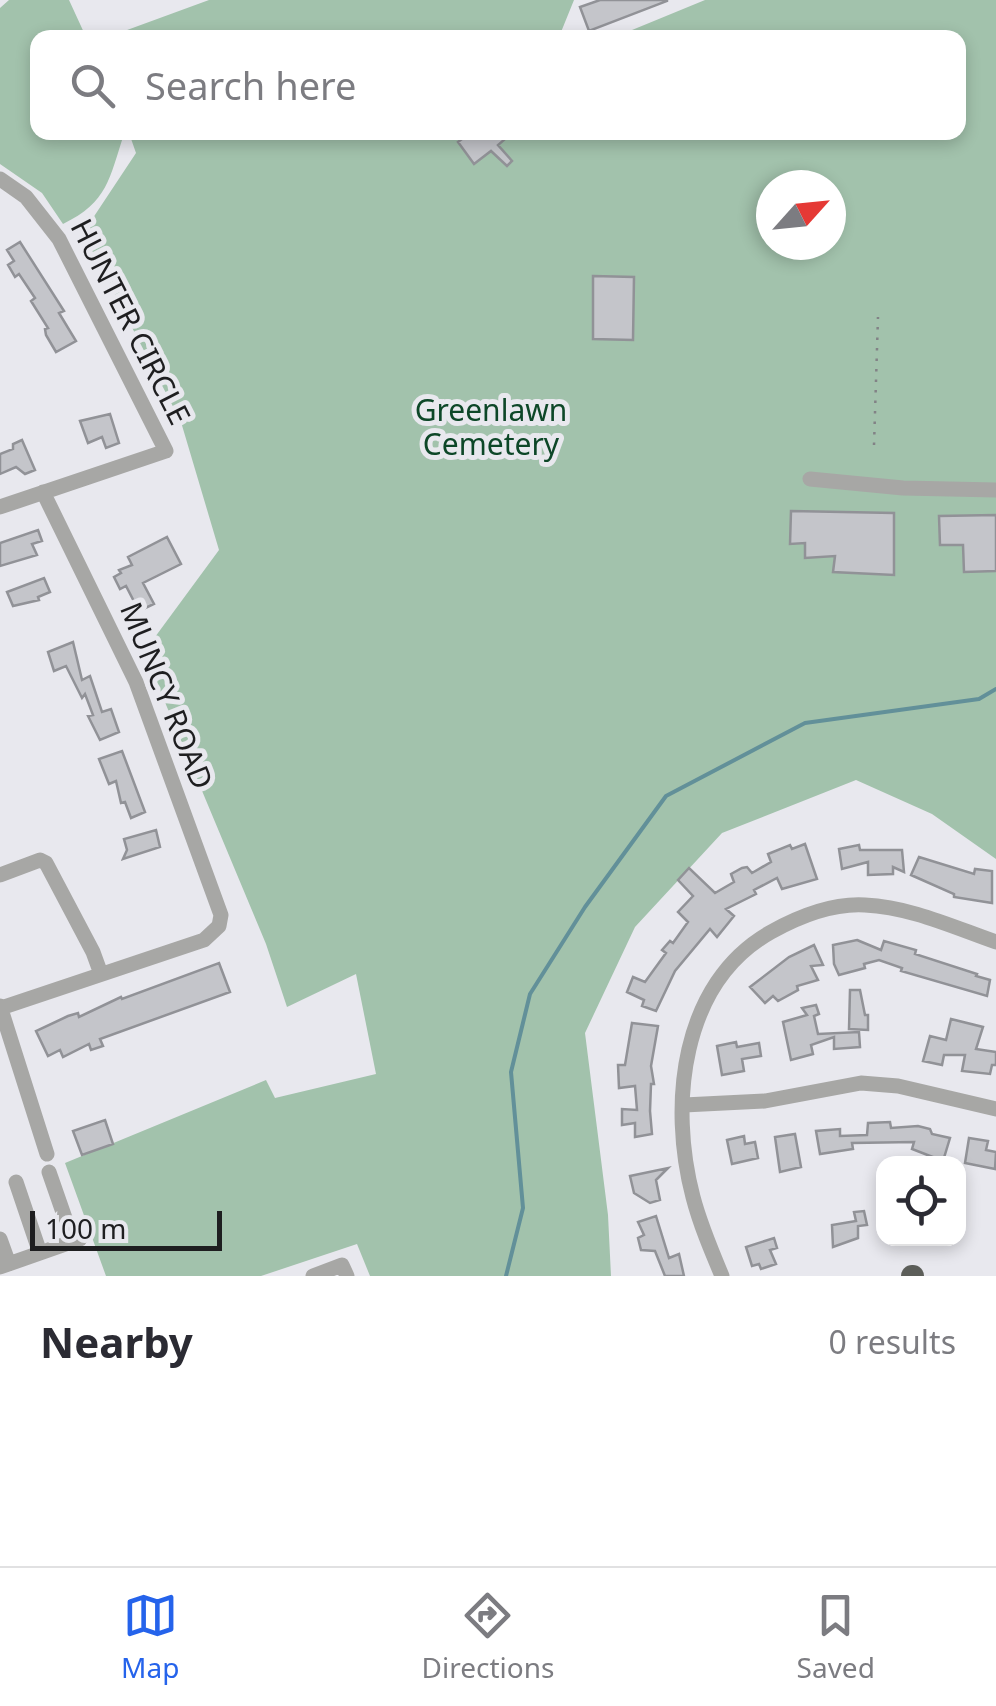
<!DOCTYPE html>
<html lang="en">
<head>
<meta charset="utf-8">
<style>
  :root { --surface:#fff; --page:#f2f2f3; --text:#2b2b33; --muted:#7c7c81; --line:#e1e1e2; --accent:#2563eb }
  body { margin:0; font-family:"Noto Sans",sans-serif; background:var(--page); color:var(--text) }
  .controls { position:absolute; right:30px; bottom:30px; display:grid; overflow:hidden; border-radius:20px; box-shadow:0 5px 15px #0003 }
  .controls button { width:90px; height:90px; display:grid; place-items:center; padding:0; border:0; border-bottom:2px solid var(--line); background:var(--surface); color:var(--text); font:50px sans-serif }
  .compass { position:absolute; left:756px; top:170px; width:90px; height:90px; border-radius:50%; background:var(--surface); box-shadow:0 5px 15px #0003; rotate:63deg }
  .scale { position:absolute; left:30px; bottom:25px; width:192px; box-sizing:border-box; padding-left:10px; border:5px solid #1e1e20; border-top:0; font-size:28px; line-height:35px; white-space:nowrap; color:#1e1e20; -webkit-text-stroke:8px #e8e8ee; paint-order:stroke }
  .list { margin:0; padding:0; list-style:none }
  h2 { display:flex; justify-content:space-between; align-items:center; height:130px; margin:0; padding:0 40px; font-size:42px }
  h2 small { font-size:32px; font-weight:400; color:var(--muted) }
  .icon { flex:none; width:55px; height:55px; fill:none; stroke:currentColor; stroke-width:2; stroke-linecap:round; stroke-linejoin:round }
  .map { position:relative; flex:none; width:996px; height:1276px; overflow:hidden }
  .search { position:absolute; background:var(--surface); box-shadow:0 5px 15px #0003; left:30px; right:30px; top:30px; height:110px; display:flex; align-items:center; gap:25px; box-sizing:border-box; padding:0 35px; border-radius:20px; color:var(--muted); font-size:38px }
  .sheet { height:290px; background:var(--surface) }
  nav { display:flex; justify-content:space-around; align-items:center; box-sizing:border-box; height:140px; border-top:2px solid var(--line); background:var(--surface); font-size:28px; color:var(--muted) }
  nav a { display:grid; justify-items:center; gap:5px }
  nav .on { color:var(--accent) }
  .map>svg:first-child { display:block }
  .green { fill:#a2c2ac; fill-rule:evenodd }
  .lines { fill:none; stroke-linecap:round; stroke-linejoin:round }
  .stream { stroke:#629099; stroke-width:4 }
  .building { fill:#c4c5ca; stroke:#919297; stroke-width:2.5 }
  .path { stroke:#828286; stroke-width:2.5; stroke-dasharray:2.5 8; stroke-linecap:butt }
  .minor { stroke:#a7a7a5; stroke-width:15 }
  .highway { stroke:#5c5e59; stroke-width:22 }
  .labels { text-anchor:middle; stroke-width:10; stroke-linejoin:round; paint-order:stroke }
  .street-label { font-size:30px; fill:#1e1e20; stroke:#e8e8ee }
  .park-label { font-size:30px; fill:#0d4728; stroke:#e8e8ee }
</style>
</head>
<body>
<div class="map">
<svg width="996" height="1276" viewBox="0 0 996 1276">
  <rect width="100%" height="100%" fill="#e8e8ee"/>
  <!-- green -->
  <path class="green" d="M9 0H69L86 37 38 38V132L124 134C109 179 108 202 63 224L42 193 0 164V8Z
    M209 0H574L559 37H108Z
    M705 0H996V859L932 814 856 780 722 833 635 927 585 1033 608 1215 611 1276H370L357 1244 261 1276H106L65 1163 266 1080 275 1098 376 1074 356 974 287 1007 266 944 144 652 219 550 181 422 83 233 136 153 129 133 958 132V38L615 37ZM771 185H831V245H771Z"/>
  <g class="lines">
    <!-- stream -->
    <path class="stream" d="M506 1276 523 1208 511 1072 530 994 585 907 666 796 805 723 979 699 996 689"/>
  </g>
  <!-- building -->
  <path class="building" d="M600 0H667V1L589 31 580 7Z
    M471 132H513L498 145 512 161 507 166 491 151 474 164 458 142Z
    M20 242 64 311 59 313 76 341 56 352 46 335 45 329 48 328 31 301 35 298 19 274 15 277 8 265 14 261 7 250Z
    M593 276 634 277 633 340 593 339Z
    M110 414 119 443 106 448 102 437 88 443 80 421Z
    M22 440 35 470 25 474 16 467 0 474V454L13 449V444Z
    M791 511 894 513V575L833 572 835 556 805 558V543L790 544Z
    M996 515V571L964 572 963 545H940L939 516Z
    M38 530 42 541 32 544 37 555 0 566V543Z
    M167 537 181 564 143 583 154 604 139 611 126 586 120 589 114 577 121 573 119 570 132 565 128 557Z
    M44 578 50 592 38 597 39 600 13 606 7 592Z
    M73 642 82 680 90 676 102 712 111 709 119 732 100 740 88 716 93 715 85 694 82 698 66 666 54 671 48 652Z
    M122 751 145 812 131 818 125 802 121 803 116 781 109 784 99 759Z
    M156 830 160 847 123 859 127 850 124 839Z
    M805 844 817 879 782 889 777 878 754 890 756 894 726 909 734 916 717 937 710 929 675 971 656 1011 642 1006 644 1000 627 992 633 977 645 982 666 953 662 950 670 941 673 943 688 922 678 912 693 896 678 880 689 868 715 893 734 882 731 874 742 868 747 867 752 873 771 862 768 854 790 845 792 849Z
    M859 845 860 850H902L904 872 893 867V874L868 875V862L842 869 839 849Z
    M919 857 974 874 975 869 992 871V903L954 897V894L911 875Z
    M857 940 881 950 884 941 916 950 915 954 977 974 976 976 990 980 987 996 901 971 902 968 879 960 864 964 865 968 839 975 834 964 833 945Z
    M814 945 823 965 811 966 818 980 797 986 798 990 778 1001 773 996 765 1003 750 987 789 957Z
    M219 963 230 992 100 1039 103 1046 91 1050 89 1044 63 1057 60 1050 48 1056 36 1031 68 1016 78 1013 79 1017 121 997 122 999Z
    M850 990H860L865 1015H868V1030L849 1029Z
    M816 1005 819 1014 814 1016 818 1034 859 1032 860 1047 834 1049V1037L811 1045 813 1054 791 1060 783 1022 807 1015 802 1008Z
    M951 1019 983 1027 976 1049 996 1052V1065H992L990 1074 962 1071 965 1055H944L942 1065 923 1061 930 1036 946 1040Z
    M632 1023 658 1026 651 1066 654 1084H651L650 1111 652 1134 635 1137V1123L622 1125V1109L637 1110 635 1086 619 1088 618 1065H625Z
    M736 1042 737 1047 759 1043 761 1056 742 1059 744 1071 722 1075 717 1046Z
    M105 1120 113 1144 82 1155 73 1131Z
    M890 1122 891 1128 918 1126 930 1129 932 1134 950 1138 943 1161 912 1149 914 1142 852 1143 853 1149 820 1154 816 1131 840 1129V1136L867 1135 868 1123Z
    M795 1134 801 1167 780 1172 775 1137Z
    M744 1136 745 1144 755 1142 758 1158 732 1164 727 1140Z
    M969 1138 988 1141 986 1150 996 1152 995 1169 965 1163Z
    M668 1168 656 1180 660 1200 650 1203 634 1193 630 1176Z
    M864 1211 867 1225 858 1226V1238L833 1247 832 1225 856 1221 854 1212Z
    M656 1216 669 1258 679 1254 684 1276H665L655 1251 641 1250 638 1238 644 1235 638 1222Z
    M774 1238 777 1248 770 1250 776 1264 761 1269 759 1264 752 1266 746 1247Z"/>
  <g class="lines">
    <!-- path -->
    <path class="path" d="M874 445 878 317"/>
    <!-- minor -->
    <path class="minor" d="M0 179 26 197 59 239 166 451 0 507
      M810 479 903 488 996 490
      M0 875 40 860 46 863 93 952 101 974
      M0 1006 47 1154
      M1 1008 204 940 219 926 221 915 136 682 43 492
      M684 1105 765 1101 861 1083 898 1086 996 1109
      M49 1172 73 1241
      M16 1182 40 1253
      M0 1239 9 1264
      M0 1267 80 1239
      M313 1276 342 1265 347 1276
      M722 1276C711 1250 700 1224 693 1197 669 1106 680 983 771 932 798 917 832 903 865 905 910 907 953 927 996 942"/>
    <!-- highway -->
    <path class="highway" d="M912 1276H913"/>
  </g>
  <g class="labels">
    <!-- street labels -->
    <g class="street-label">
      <text transform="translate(130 322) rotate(63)" y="10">HUNTER CIRCLE</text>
      <text transform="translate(166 696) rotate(68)" y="10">MUNCY ROAD</text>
    </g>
    <!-- park labels -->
    <g class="park-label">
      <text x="491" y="421">Greenlawn<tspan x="491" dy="34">Cemetery</tspan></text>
    </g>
  </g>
</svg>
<div class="controls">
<button><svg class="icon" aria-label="locate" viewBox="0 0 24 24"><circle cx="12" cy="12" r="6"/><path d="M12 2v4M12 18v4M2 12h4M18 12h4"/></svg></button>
</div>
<svg class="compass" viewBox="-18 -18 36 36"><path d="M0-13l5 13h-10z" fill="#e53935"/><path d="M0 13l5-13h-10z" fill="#7c7c81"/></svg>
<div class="scale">100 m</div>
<div class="search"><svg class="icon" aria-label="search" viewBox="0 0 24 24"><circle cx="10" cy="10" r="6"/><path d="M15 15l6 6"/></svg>Search here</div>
</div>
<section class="sheet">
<h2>Nearby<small>0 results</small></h2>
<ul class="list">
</ul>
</section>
<nav>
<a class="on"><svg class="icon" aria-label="map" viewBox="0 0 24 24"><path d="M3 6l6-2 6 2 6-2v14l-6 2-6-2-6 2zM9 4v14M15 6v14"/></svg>Map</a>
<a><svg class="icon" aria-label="directions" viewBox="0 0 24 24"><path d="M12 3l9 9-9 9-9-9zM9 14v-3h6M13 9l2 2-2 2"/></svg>Directions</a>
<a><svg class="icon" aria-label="saved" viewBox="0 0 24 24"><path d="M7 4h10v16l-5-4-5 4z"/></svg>Saved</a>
</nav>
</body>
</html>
